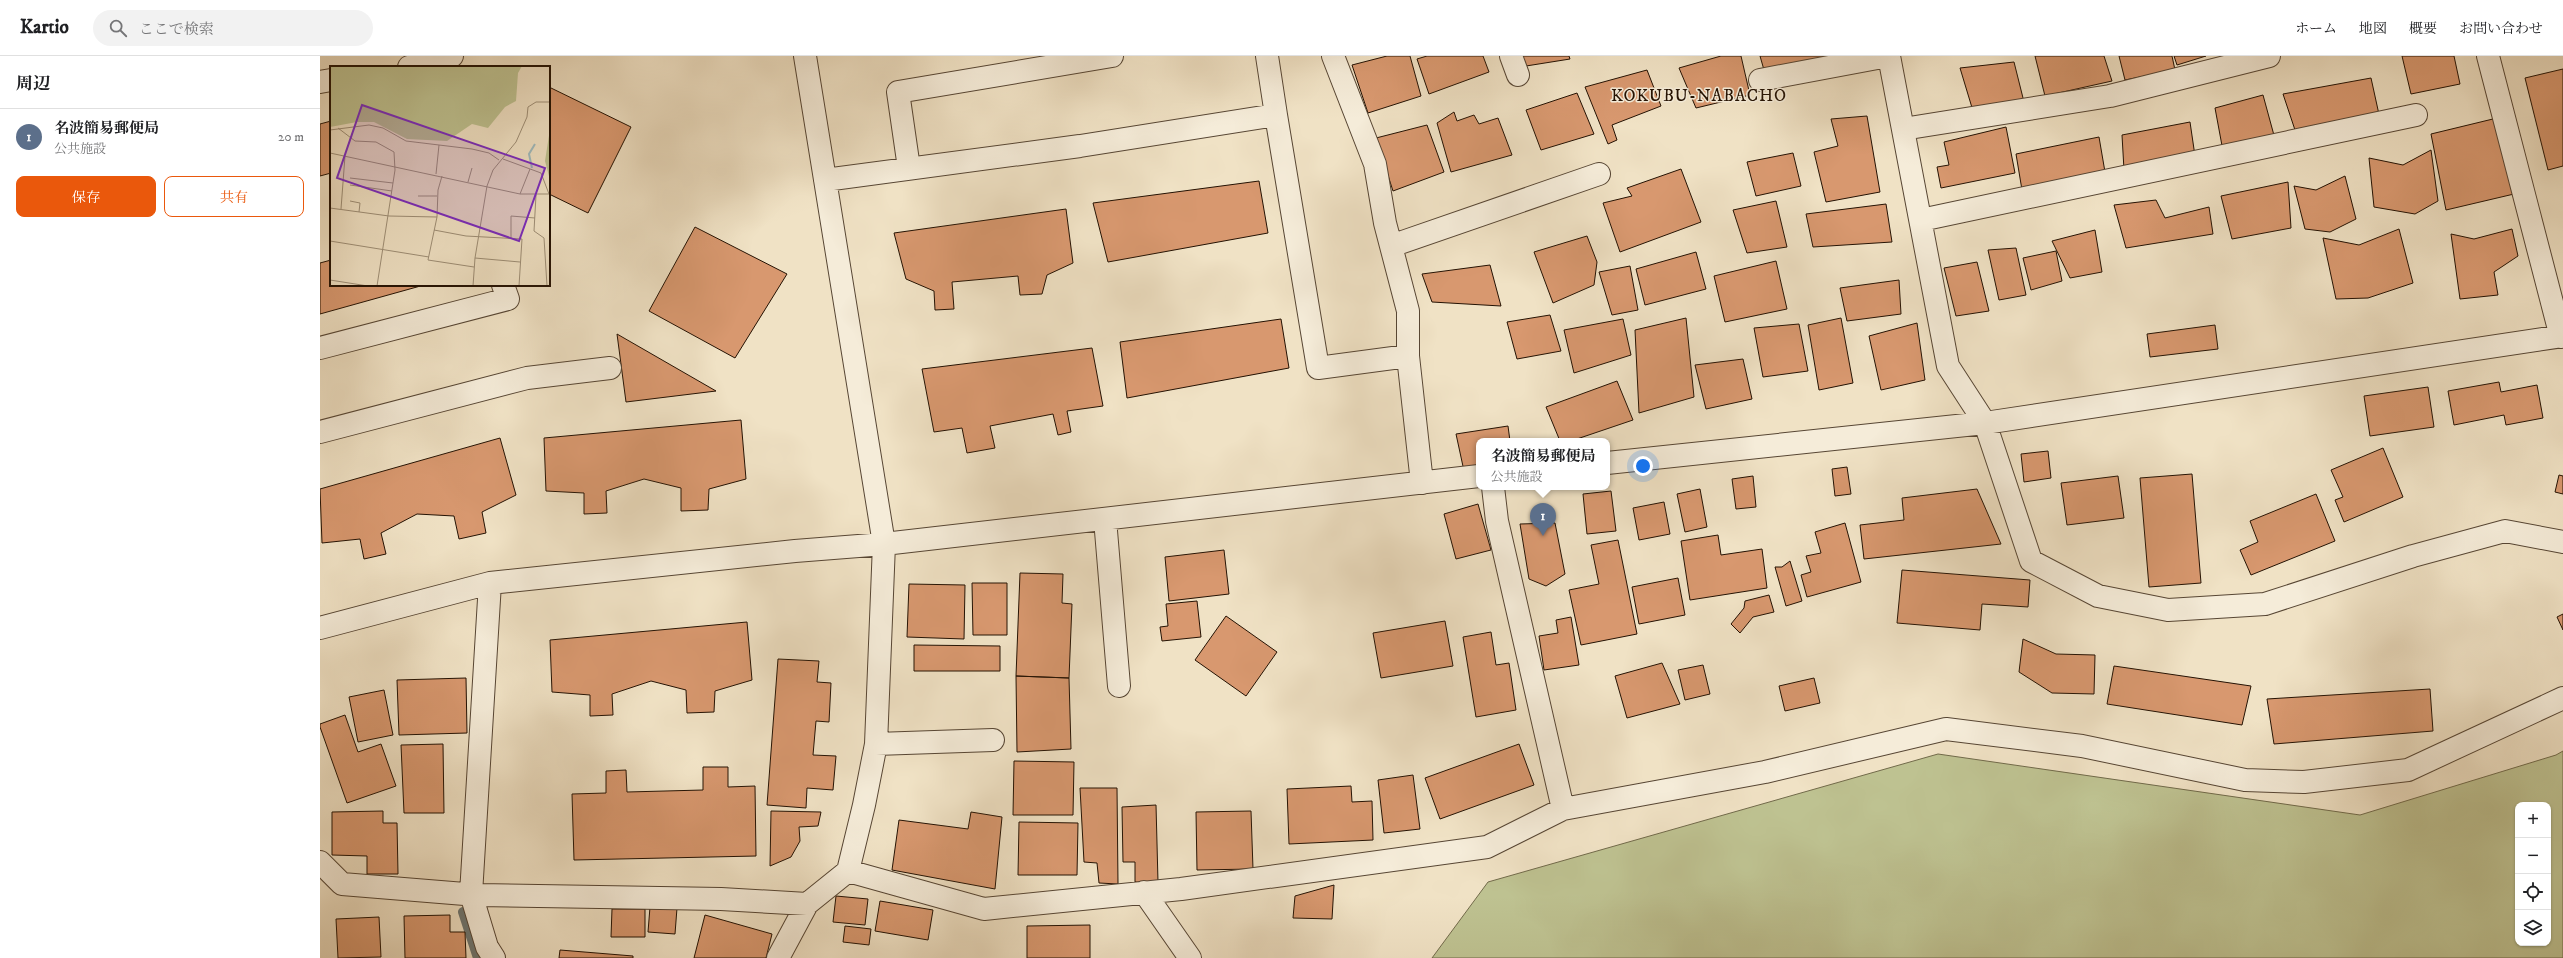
<!DOCTYPE html>
<html lang="ja">
<head>
<meta charset="utf-8">
<style>
  :root { --surface:#fff; --page:#f2f2f2; --text:#202124; --muted:#757577; --line:#e0e0e0; --accent:#ea580c }
  body { margin:0; font-family:"IM FELL DW Pica","Noto Serif JP",serif; background:var(--page); color:var(--text) }
  .controls { position:absolute; right:12px; bottom:12px; display:grid; overflow:hidden; border-radius:8px; box-shadow:0 1px 3px #0004 }
  .controls button { width:36px; height:36px; display:grid; place-items:center; padding:0; border:0; border-bottom:1px solid var(--line); background:var(--surface); color:var(--text); font:20px sans-serif }
  .you { position:absolute; left:1323px; top:410px; width:14px; height:14px; margin:-10px; border:3px solid #fff; border-radius:50%; background:#1a73e8; box-shadow:0 0 0 6px #1a73e833 }
  .badge { display:grid; place-items:center; width:26px; height:26px; border-radius:50%; background:var(--accent); color:#fff; font-size:13px; font-weight:700 }
  .pin { position:absolute; translate:-50% -33px; filter:drop-shadow(0 1px 2px #0008) }
  .pin::after { content:''; position:absolute; top:21px; width:14px; height:12px; background:inherit; clip-path:polygon(0 0,100% 0,50% 100%) }
  .popup { position:absolute; left:1156px; top:382px; width:134px; height:52px; box-sizing:border-box; display:grid; place-content:center; border-radius:8px; background:var(--surface); filter:drop-shadow(0 1px 3px #0005); font-size:13px; white-space:nowrap; color:var(--muted) }
  .popup b { font-size:15px; color:var(--text) }
  .popup::after { content:''; position:absolute; left:50%; top:100%; margin-left:-8px; border:8px solid transparent; border-top-color:var(--surface) }
  .list { margin:0; padding:0; list-style:none }
  h2 { display:flex; justify-content:space-between; align-items:center; height:52px; margin:0; padding:0 16px; font-size:17px }
  h2 small { font-size:13px; font-weight:400; color:var(--muted) }
  .list li { display:grid; grid-template-columns:26px 1fr auto; gap:12px; align-items:center; box-sizing:border-box; height:56px; padding:0 16px; border-top:1px solid var(--line) }
  .list b { display:block; font-size:15px; white-space:nowrap }
  .list p { margin:0; font-size:13px; white-space:nowrap; color:var(--muted) }
  .list em { font-size:13px; font-style:normal; color:var(--muted) }
  .actions { display:flex; gap:8px; padding:12px 16px }
  .actions a { flex:1; padding:9px 0; border:1px solid var(--accent); border-radius:8px; text-align:center; font-size:14px; color:var(--accent) }
  .actions .main { background:var(--accent); color:#fff }
  .icon { flex:none; width:22px; height:22px; fill:none; stroke:currentColor; stroke-width:2; stroke-linecap:round; stroke-linejoin:round }
  .map { position:relative; flex:none; width:2243px; height:902px; overflow:hidden }
  header { display:flex; align-items:center; gap:24px; box-sizing:border-box; height:56px; padding:0 20px; background:var(--surface); border-bottom:1px solid var(--line) }
  header strong { font-size:19px }
  nav { display:flex; gap:22px; margin-inline-start:auto; font-size:14px }
  .search { width:280px; height:36px; background:var(--page); display:flex; align-items:center; gap:10px; box-sizing:border-box; padding:0 14px; border-radius:22px; color:var(--muted); font-size:15px }
  main { display:flex }
  aside { flex:1; background:var(--surface) }
  .map>svg:first-child { display:block }
  .green { fill:#bec291; stroke:#716a4a; fill-rule:evenodd }
  .lines { fill:none; stroke-linecap:round; stroke-linejoin:round }
  .stream { stroke:#6e7773; stroke-width:10 }
  .building { fill:#d8986f; stroke:#241203 }
  .minor-casing { stroke:#574634; stroke-width:24 }
  .minor { stroke:#f5ecd9; stroke-width:22 }
  .labels { text-anchor:middle; stroke-width:3; stroke-linejoin:round; paint-order:stroke }
  .quarter-label { font-size:17px; letter-spacing:1px; fill:#241203; stroke:#f5ecd9 }
  .inset-river { fill:none; stroke:#9fbbbe; stroke-width:2 }
  .inset-road { fill:none; stroke:#9e8f77; stroke-width:1 }
  .view { fill:#7b2cbf; fill-opacity:0.15; stroke:#7b2cbf; stroke-width:2 }
  .inset-edge { fill:none; stroke:#241203; stroke-width:2 }
</style>
</head>
<body>
<header>
<strong>Kartio</strong>
<div class="search"><svg class="icon" aria-label="search" viewBox="0 0 24 24"><circle cx="10" cy="10" r="6"/><path d="M15 15l6 6"/></svg>ここで検索</div>
<nav><a>ホーム</a><a>地図</a><a>概要</a><a>お問い合わせ</a></nav>
</header>
<main>
<aside>
<h2>周辺<small></small></h2>
<ul class="list">
<li><span class="badge" style="background:#5c6f8a">1</span><div><b>名波簡易郵便局</b><p>公共施設</p></div><em>20 m</em></li>
</ul>
<div class="actions"><a class="main">保存</a><a>共有</a></div>
</aside>
<div class="map">
<svg width="2243" height="902" viewBox="0 0 2243 902">
  <rect width="100%" height="100%" fill="#f0e2c5"/>
  <filter id="stains"><feTurbulence type="fractalNoise" baseFrequency=".005" numOctaves="4"/><feColorMatrix values="0 0 0 0 .2 0 0 0 0 .09 0 0 0 0 .02 0 0 0 .5 -.17"/></filter>
  <radialGradient id="worn" r=".72"><stop offset=".6" stop-color="#630" stop-opacity="0"/><stop offset="1" stop-color="#630" stop-opacity=".3"/></radialGradient>
  <!-- green -->
  <path class="green" d="M2243 695V902H1112L1168 826 1618 698 2040 759 2236 699ZM2198 749H2228V887H2198Z"/>
  <g class="lines">
    <!-- stream -->
    <path class="stream" d="M143 856 158 902"/>
  </g>
  <!-- building -->
  <path class="building" d="M1067 0H1090L1101 40 1048 57 1032 9Z
    M1107 0H1163L1169 16 1109 38 1097 3Z
    M1202 0H1249L1250 3 1206 10Z
    M1401 0H1421L1430 39 1376 52 1359 12Z
    M1440 0H1520L1444 14Z
    M1715 0H1784L1792 25 1725 40Z
    M1799 0H1852L1855 14 1805 24Z
    M1854 0H1886L1857 9Z
    M2082 0H2134L2140 28 2091 38Z
    M1694 6 1704 46 1653 55 1640 12Z
    M2243 13V110L2228 114 2205 22Z
    M1327 14 1341 50 1292 69 1297 84 1288 88 1265 31Z
    M2051 22 2060 63 1977 80 1963 38Z
    M229 31 311 71 268 157 229 138Z
    M1257 37 1274 78 1221 94 1206 54Z
    M1943 39 1955 83 1903 95 1895 52Z
    M1134 56 1137 65 1154 59 1159 68 1178 62 1192 99 1131 116 1117 67Z
    M1547 60 1560 136 1506 146 1494 96 1518 90 1511 63Z
    M2177 62 2194 138 2126 154 2111 78Z
    M11 65V117L0 120V68Z
    M1870 66 1875 100 1804 114 1802 79Z
    M1107 69 1124 116 1073 135 1056 82Z
    M1686 71 1695 117 1621 132 1617 111 1629 109 1624 86Z
    M1779 81 1785 116 1702 134 1696 98Z
    M2111 94 2118 145 2095 158 2054 151 2049 102 2083 109Z
    M1473 97 1481 130 1436 140 1427 106Z
    M1361 113 1381 166 1300 196 1283 147 1312 140 1307 132Z
    M2025 120 2036 163 2010 176 1985 173 1974 130 1996 134Z
    M939 125 948 177 788 206 773 147Z
    M1968 126 1971 172 1912 183 1901 140Z
    M1836 144 1845 162 1889 151 1893 178 1806 192 1794 149Z
    M1456 145 1467 191 1427 197 1413 154Z
    M1566 148 1572 186 1493 191 1486 158Z
    M746 153 753 207 727 219 722 238 700 239 698 220 632 226 634 253 615 254 614 235 586 223 574 177Z
    M375 171 467 218 415 302 329 255Z
    M2079 173 2093 227 2048 242 2016 243 2003 182 2039 189Z
    M2192 173 2198 200 2174 216 2178 239 2140 243 2131 178 2154 183Z
    M1775 174 1782 216 1750 222 1732 185Z
    M1267 180 1277 206 1274 229 1233 247 1214 196Z
    M1696 192 1706 239 1679 244 1668 194Z
    M1736 195 1742 225 1711 234 1703 202Z
    M1376 196 1386 233 1325 249 1316 213Z
    M11 204V229H104L0 258V207Z
    M1456 205 1467 253 1405 266 1394 220Z
    M1657 206 1669 255 1636 260 1624 212Z
    M1170 209 1181 250 1112 246 1102 218Z
    M1310 210 1318 254 1292 259 1279 216Z
    M1579 224 1581 258 1527 265 1520 232Z
    M1230 259 1241 295 1197 303 1187 266Z
    M1366 262 1374 341 1319 357 1315 274Z
    M1521 262 1533 327 1499 334 1488 269Z
    M961 263 969 312 807 342 800 286Z
    M1303 263 1311 299 1254 317 1244 274Z
    M1597 267 1605 324 1561 334 1549 280Z
    M1479 268 1488 315 1443 321 1434 272Z
    M1895 269 1898 293 1830 301 1827 278Z
    M297 278 396 335 306 346Z
    M772 292 783 350 747 355 751 376 738 379 733 358 670 370 675 392 647 397 642 372 614 376 602 313Z
    M1423 303 1432 343 1386 353 1375 309Z
    M1297 325 1313 364 1251 385H1240L1226 351Z
    M2179 326 2181 336 2217 329 2223 362 2186 369 2184 359 2134 369 2128 335Z
    M2108 331 2114 371 2050 380 2044 340Z
    M421 364 426 423 389 433 388 454 361 455V432L324 423 286 435 287 457 264 458V437L226 435 224 382Z
    M1188 370 1190 385H1159V413L1144 415 1136 378Z
    M180 382 196 439 162 456 166 477 139 483 134 460 97 458 61 477 66 498 44 503 40 483 2 487 0 433Z
    M2063 392 2083 441 2024 466 2015 444 2023 441 2011 414Z
    M1728 395 1731 422 1704 426 1701 398Z
    M1527 411 1531 438 1515 440 1512 413Z
    M1872 418 1881 527 1829 531 1820 422Z
    M2239 419 2243 420V438L2235 436Z
    M1433 420 1436 451 1416 453 1412 423Z
    M1798 420 1804 462 1747 469 1741 427Z
    M1380 433 1387 471 1365 476 1357 438Z
    M1657 433 1681 488 1544 503 1540 469 1584 464 1582 442Z
    M1291 435 1296 475 1267 478 1263 438Z
    M1996 438 2015 485 1931 519 1920 494 1938 486 1930 465Z
    M1344 446 1350 478 1319 484 1313 452Z
    M1158 448 1171 494 1136 503 1124 458Z
    M1235 467 1245 518 1226 530 1209 523 1200 468Z
    M1525 467 1541 526 1487 541 1481 519 1491 516 1486 500 1501 497 1495 476Z
    M1398 479 1401 499 1442 493 1447 532 1370 544 1361 485Z
    M1298 484 1317 578 1261 589 1249 534 1279 528 1271 489Z
    M904 494 909 538 849 545 845 501Z
    M1470 505 1482 545 1466 550 1455 511H1462Z
    M1582 514 1710 524 1708 551 1662 548 1660 574 1577 567Z
    M700 517 743 518 742 547 752 548 749 622 696 620Z
    M1358 522 1365 559 1319 568 1312 531Z
    M652 527H687V579H653Z
    M589 528 645 529 644 583 587 581Z
    M1449 539 1454 556 1433 561 1420 577 1411 568 1424 552 1425 545Z
    M877 545 881 581 842 585 840 571 848 570 846 548Z
    M2243 558V574L2237 561Z
    M906 560 957 596 926 640 875 604Z
    M1251 561 1259 609 1224 614 1219 580 1238 577 1236 564Z
    M1125 565 1133 610 1061 622 1053 577Z
    M427 566 432 624 395 635 394 656 367 657 366 634 331 625 292 638 293 659 270 660V639L232 636 230 584Z
    M1171 576 1176 609 1189 607 1196 654 1156 661 1143 581Z
    M1703 583 1736 598 1775 599 1774 638 1732 637 1699 616Z
    M594 589 680 590V615H594Z
    M458 603 499 605 497 626 511 627 509 666 496 665 493 699 516 700 513 734 487 732 486 752 447 749Z
    M1342 607 1360 648 1307 662 1295 620Z
    M1383 609 1390 638 1365 644 1358 614Z
    M1794 610 1931 630 1922 669 1787 648Z
    M696 620 749 622 751 693 697 696Z
    M146 622 147 677 79 679 77 624Z
    M1494 622 1500 647 1465 655 1459 630Z
    M2110 633 2113 675 1954 688 1947 643Z
    M64 634 73 679 38 686 29 641Z
    M25 659 38 696 61 688 76 730 27 747 0 671V668Z
    M123 688 124 757H84L81 689Z
    M1199 688 1214 729 1120 763 1105 722Z
    M694 705 754 706 753 759H693Z
    M383 711H408V731L435 730 436 800 254 804 252 738 286 737V715L306 714 307 736 383 734Z
    M1093 719 1100 773 1064 777 1058 724Z
    M1031 730 1032 746 1052 745 1053 784 969 788 967 733Z
    M760 732H797L798 828 779 827 777 807 764 806Z
    M836 749 838 826H815V806H803L802 751Z
    M63 755V767H77L78 818H47V800L12 799V756Z
    M451 755 501 756 498 770 479 771 480 785 471 801 450 810Z
    M931 755 933 813 877 814 876 756Z
    M651 756 682 761 675 833 572 814 579 764 648 773Z
    M699 766 758 767 757 819H698Z
    M1014 829 1012 863 973 862 975 840Z
    M516 840 548 843 545 869 513 866Z
    M560 845 613 854 608 884 555 875Z
    M330 851 357 852 355 878 328 876Z
    M292 853H325V881H291Z
    M130 859V876H145L146 902H85L84 860Z
    M385 859 452 878 446 902H374Z
    M59 861 61 901 18 902 16 863Z
    M770 869V902H707V870Z
    M525 870 551 873 549 889 523 886Z
    M240 894 313 900V902H239Z"/>
  <g class="lines">
    <!-- minor casing -->
    <g class="minor-casing">
      <path id="minor" d="M947 0 956 59
        M1013 0 1055 108 1065 167 1088 255V300L1102 427
        M1191 0 1198 19
        M1569 0 1628 310 1665 367 1711 505 1778 540 1848 554 1945 548 2093 500 2185 475 2243 486
        M2168 0 2241 281
        M89 11 132 0
        M1440 24 1568 0
        M0 26 11 24
        M1583 73 1790 40 1949 0
        M589 112 578 36 792 0
        M505 124 760 90 956 59 998 312 1088 300
        M1601 164 2096 59
        M1071 190 1279 118
        M0 292 188 243 183 229
        M0 376 207 322 290 312
        M1287 407 1665 367 2243 280
        M1173 431 1177 465 1243 753
        M785 463 799 630
        M170 527 151 838 167 891 174 902
        M0 572 170 527 475 495 564 488 1159 420
        M556 688 673 684
        M0 806 22 828 157 839 401 843 487 848
        M528 815 664 853 861 833 1167 791 1243 753 1445 716 1626 673 1762 690 1925 724 1984 726 2088 714 2243 642
        M824 836 870 902
        M458 902 487 848 528 815 544 749 556 688 564 488 485 0"/>
    </g>
    <!-- minor -->
    <use href="#minor" class="minor"/>
  </g>
  <g class="labels">
    <!-- quarter labels -->
    <g class="quarter-label">
      <text x="1379" y="45">KOKUBU-NABACHO</text>
    </g>
  </g>
  <!-- overview -->
  <g transform="translate(10 10)">
    <rect width="220" height="220" fill="#f0e2c5"/>
    <path d="M0 0H192L188 7 186 35 175 41 158 62 142 58 117 75 77 73 44 56H27L0 61ZM220 63V114L215 95Z" fill="#bec291"/>
    <path class="inset-river" d="M202 102 199 88 205 78"/>
    <path class="inset-road" d="M8 62 25 75 46 76 64 86 65 104 47 220M0 64 39 59 53 62 76 75 142 83 159 87 169 94M0 87 190 128H220M173 93 211 107 219 128M106 108 109 79M112 110 108 124 107 151 98 194 144 201M20 112 63 117M138 116 142 102M20 119 62 125M190 128 200 103M206 129 204 165 214 172 217 220M88 130H107M20 135 30 137 29 146M0 142 59 150 107 151M11 143 15 90M104 164 136 170 192 173 189 220M181 172V150L205 152M0 175 99 191M145 192 190 196M0 214 38 220M143 220 145 192 157 120 163 104 186 76 197 51 198 41 206 36H220"/>
    <path class="view" d="M32 39 215 102 189 175 7 112Z"/>
    <rect width="220" height="220" class="inset-edge"/>
  </g>
  <rect width="100%" height="100%" filter="url(#stains)"/>
  <rect width="100%" height="100%" fill="url(#worn)"/>
</svg>
<div class="controls">
<button>+</button>
<button>−</button>
<button><svg class="icon" aria-label="locate" viewBox="0 0 24 24"><circle cx="12" cy="12" r="6"/><path d="M12 2v4M12 18v4M2 12h4M18 12h4"/></svg></button>
<button><svg class="icon" aria-label="layers" viewBox="0 0 24 24"><path d="M12 4l9 5-9 5-9-5zM3 14l9 5 9-5"/></svg></button>
</div>
<div class="you"></div>
<div class="pin badge" style="left:1223px;top:480px;background:#5c6f8a">1</div>
<div class="popup"><b>名波簡易郵便局</b>公共施設</div>
</div>
</main>
</body>
</html>
